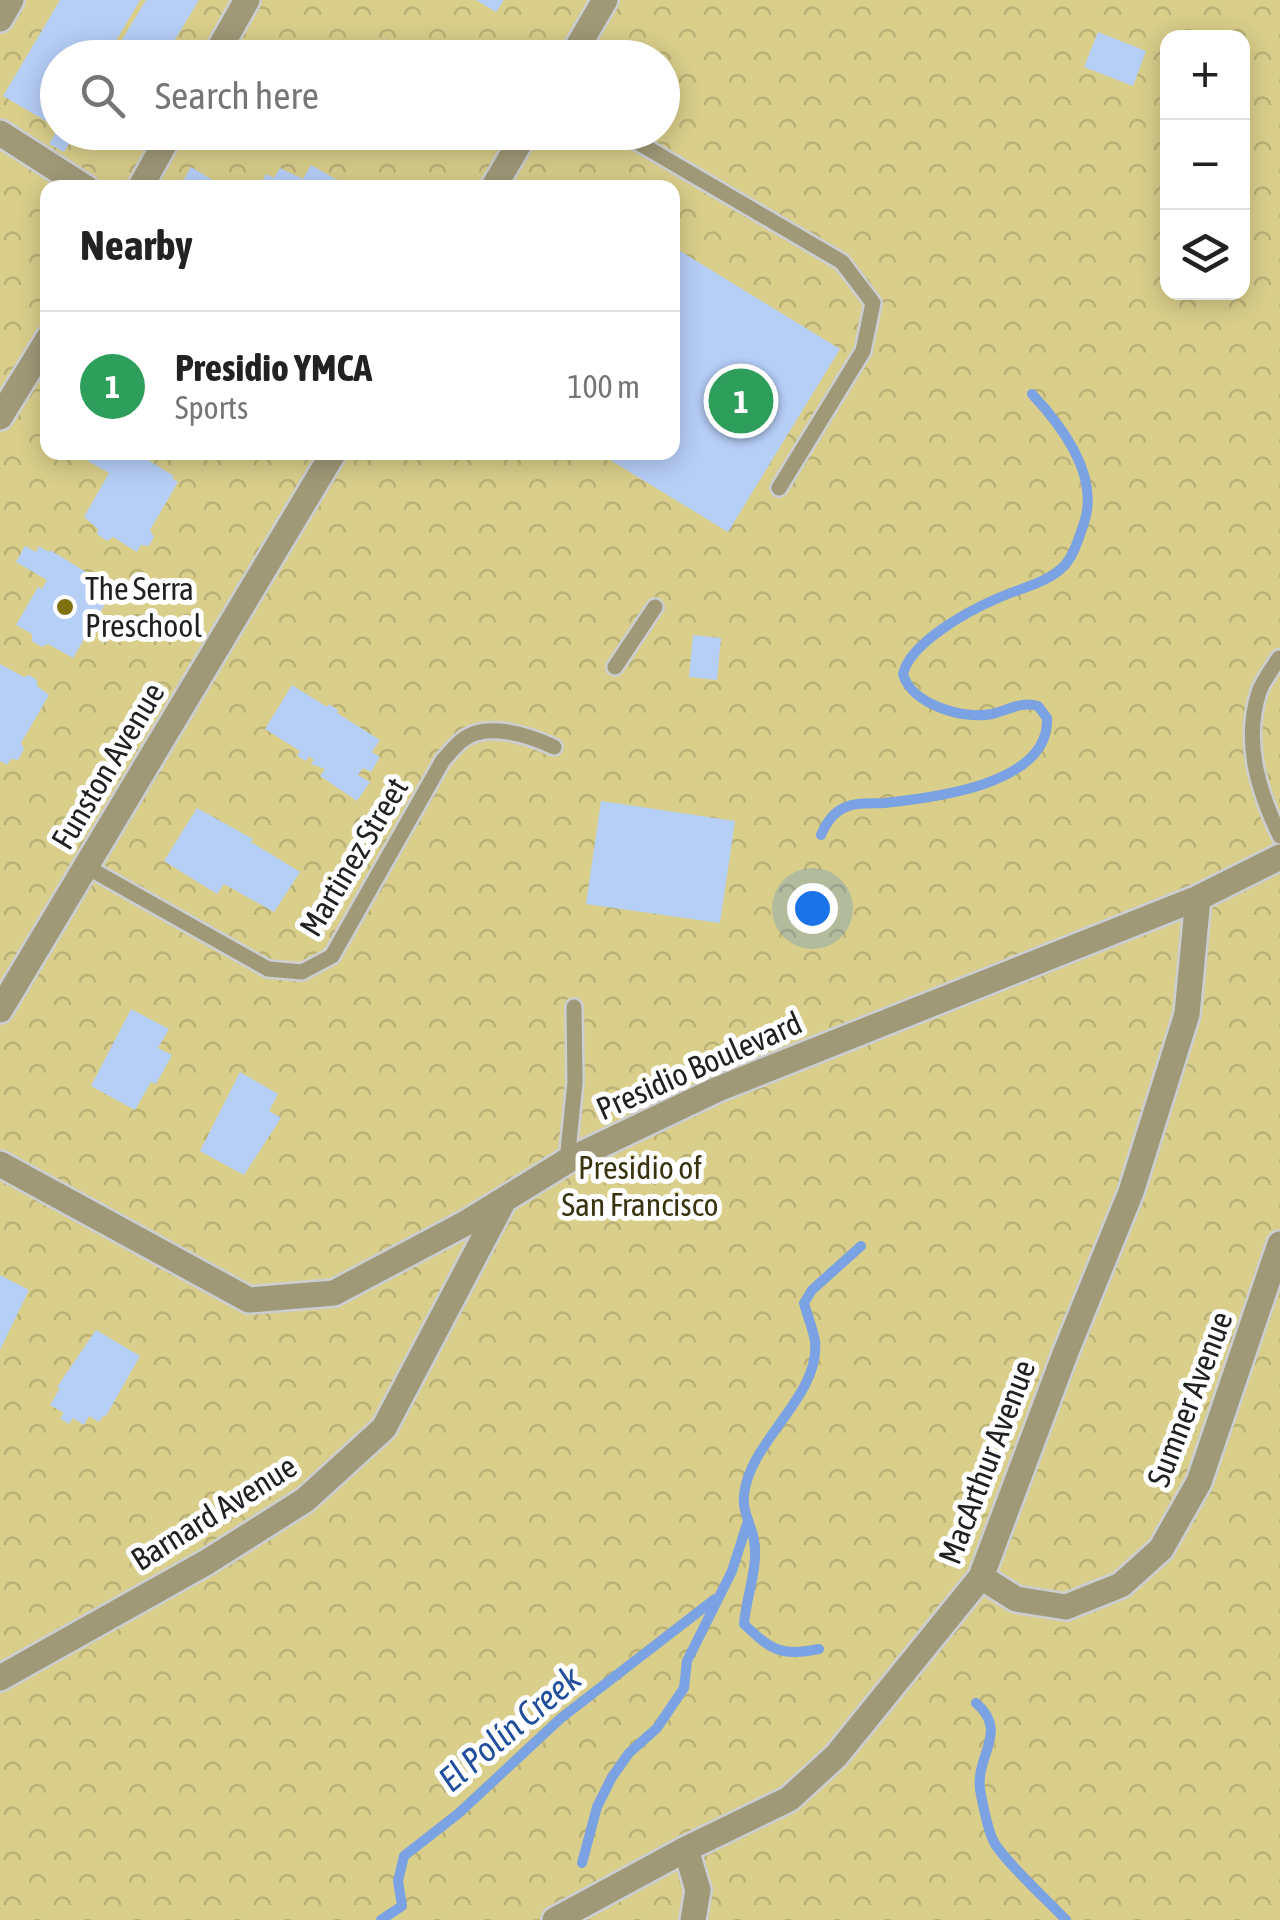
<!DOCTYPE html>
<html lang="en">
<head>
<meta charset="utf-8">
<style>
  :root { --surface:#fff; --page:#f6f6f6; --text:#222; --muted:#767676; --line:#e0e0e0; --accent:#111827 }
  body { margin:0; font-family:"Asap Condensed",sans-serif; background:var(--page); color:var(--text) }
  .controls { position:absolute; right:30px; top:30px; display:grid; overflow:hidden; border-radius:20px; box-shadow:0 5px 25px #0003 }
  .controls button { width:90px; height:90px; display:grid; place-items:center; padding:0; border:0; border-bottom:2px solid var(--line); background:var(--surface); color:var(--text); font:50px sans-serif }
  .you { position:absolute; left:812px; top:908px; width:35px; height:35px; margin:-25px; border:8px solid #fff; border-radius:50%; background:#1a73e8; box-shadow:0 0 0 15px #1a73e833 }
  .badge { display:grid; place-items:center; width:65px; height:65px; border-radius:50%; background:var(--accent); color:#fff; font-size:32px; font-weight:700 }
  .pin { position:absolute; translate:-50% -50%; border:5px solid #fff; box-shadow:0 2px 10px #0006 }
  .list { margin:0; padding:0; list-style:none }
  h2 { display:flex; justify-content:space-between; align-items:center; height:130px; margin:0; padding:0 40px; font-size:42px }
  h2 small { font-size:32px; font-weight:400; color:var(--muted) }
  .list li { display:grid; grid-template-columns:65px 1fr auto; gap:30px; align-items:center; box-sizing:border-box; height:150px; padding:0 40px; border-top:2px solid var(--line) }
  .list b { display:block; font-size:38px; white-space:nowrap }
  .list p { margin:0; font-size:32px; white-space:nowrap; color:var(--muted) }
  .list em { font-size:32px; font-style:normal; color:var(--muted) }
  .icon { flex:none; width:55px; height:55px; fill:none; stroke:currentColor; stroke-width:2; stroke-linecap:round; stroke-linejoin:round }
  .map { position:relative; flex:none; width:1280px; height:1920px; overflow:hidden }
  .search { position:absolute; background:var(--surface); box-shadow:0 5px 25px #0003; left:40px; top:40px; width:640px; height:110px; display:flex; align-items:center; gap:25px; box-sizing:border-box; padding:0 35px; border-radius:55px; color:var(--muted); font-size:38px }
  .panel { position:absolute; background:var(--surface); box-shadow:0 5px 25px #0003; left:40px; top:180px; width:640px; height:280px; border-radius:20px }
  .map>svg:first-child { display:block }
  .park { fill:url(#park-crowns); fill-rule:evenodd }
  .lines { fill:none; stroke-linecap:round; stroke-linejoin:round }
  .stream { stroke:#7ba2e2; stroke-width:10 }
  .building { fill:#b6cff7 }
  .lane-casing { stroke:#ccced1; stroke-width:20 }
  .street-casing { stroke:#ccced1; stroke-width:30 }
  .lane { stroke:#9f9978; stroke-width:15 }
  .street { stroke:#9f9978; stroke-width:25 }
  .poi-dot { fill:#7f7110; stroke:#fff; stroke-width:4 }
  .labels { text-anchor:middle; stroke-width:10; stroke-linejoin:round; paint-order:stroke }
  .poi-label { font-size:32px; fill:#202122; stroke:#fff; text-anchor:start }
  .street-label { font-size:32px; fill:#202122; stroke:#fff }
  .park-label { font-size:32px; fill:#39330f; stroke:#fff }
  .water-label { font-size:35px; font-style:italic; fill:#214f9b; stroke:#fff }
</style>
</head>
<body>
<div class="map">
<svg width="1280" height="1920" viewBox="0 0 1280 1920">
  <defs>
    <pattern id="park-crowns" width="20" height="18" patternUnits="userSpaceOnUse" patternTransform="scale(2.5)"><rect width="20" height="18" fill="#d9ce8a"/><path d="M2 6a3 3 0 1 1 6 0M12 15a3 3 0 1 1 6 0" fill="none" stroke="#bab177"/></pattern>
  </defs>
  <rect width="100%" height="100%" fill="#f2f4f7"/>
  <!-- park -->
  <path class="park" d="M0 0H1280V1920H0ZM1168 38H1242V292H1168ZM58 58H662V132H58ZM48 188H672V452H48Z"/>
  <g class="lines">
    <!-- stream -->
    <path class="stream" d="M821 835C826 823 833 812 846 807 857 802 871 804 884 803 932 798 1050 785 1047 718L1038 706C1020 701 1009 710 992 714 963 720 911 704 903 674 910 643 968 611 996 599 1019 588 1047 584 1065 565 1075 553 1079 537 1084 523 1100 476 1062 426 1032 394
      M819 1649C781 1657 771 1650 744 1624 746 1597 759 1566 754 1540 751 1524 742 1511 744 1495 749 1441 821 1396 815 1341 813 1329 807 1315 804 1303L812 1290 861 1246
      M976 1703C1011 1733 972 1757 981 1795 984 1809 987 1827 993 1840 1000 1857 1051 1904 1066 1920
      M582 1863 597 1807 612 1777 629 1753 657 1728 684 1688 687 1661 732 1571 747 1524
      M381 1920 402 1906 398 1881 404 1856 459 1813 561 1718 715 1599"/>
  </g>
  <!-- building -->
  <path class="building" d="M60 0H140L106 58H58V128L3 96Z
    M146 0H199L164 58H111Z
    M476 0H504L496 12Z
    M1098 32 1146 51 1133 86 1084 67Z
    M384 39 413 58H372Z
    M56 132H76L64 152 49 144Z
    M311 165 351 188H258L266 174 274 178 280 168 303 179Z
    M191 167 226 188H179Z
    M672 246 840 349 728 532 597 452H672Z
    M83 452H135L174 476 172 478 178 482 150 530 154 537 149 546 141 545 137 552 113 537 107 541 97 534 98 529 84 517 109 473 81 457Z
    M25 546 36 552 39 546 49 552 50 550 114 589 73 658 48 644 42 647 32 641V634L16 625 38 587 42 589 47 580 16 562Z
    M693 635 721 638 717 680 689 677Z
    M0 664 24 677 29 675 37 680V686L49 695 21 743 24 749 18 760 11 759 7 765 0 761Z
    M292 685 327 707 329 704 338 710 337 713 380 740 372 752 380 757 371 772 363 768 358 775 370 782 357 801 320 776 325 769 311 764 314 760 309 756 306 761 297 756 300 751 265 729Z
    M601 801 735 821 720 923 586 904Z
    M197 808 253 839 251 842 300 872 274 912 224 884 217 894 164 861Z
    M131 1009 169 1029 158 1048 172 1055 156 1084 151 1082 135 1110 91 1086Z
    M240 1072 278 1094 269 1111 281 1118 244 1175 200 1151Z
    M0 1275 29 1290 0 1350Z
    M96 1330 140 1356 106 1416 104 1415 99 1422 89 1416 84 1425 73 1418 69 1424 60 1418 64 1413 50 1405 60 1388 57 1387Z"/>
  <g class="lines">
    <!-- lane casing -->
    <g class="lane-casing">
      <path id="lane" d="M620 132 842 262 873 303 863 351 779 488
        M1279 658C1273 668 1263 680 1259 692 1243 742 1258 790 1280 836
        M615 667 655 607
        M85 866 268 969 302 972 332 956 443 760C449 754 454 747 460 742 484 720 528 735 554 747
        M567 1161 575 1082 574 1007"/>
    </g>
    <!-- street casing -->
    <g class="street-casing">
      <path id="street" d="M0 19 11 0
        M214 58 247 0
        M571 58 605 0
        M0 133 86 188
        M140 188 171 132
        M493 188 526 132
        M0 417 48 339
        M0 1010 334 452
        M0 1164 249 1300 334 1293 466 1223 567 1161 718 1089 1198 898 1280 857
        M981 1577 1016 1599 1066 1607 1121 1585 1161 1549 1199 1482 1280 1244
        M0 1678 207 1562 305 1500 384 1428 504 1200
        M686 1849 698 1890 693 1920
        M555 1920 686 1849 789 1799 836 1756 981 1577 1065 1354 1131 1192 1187 1014 1198 898"/>
    </g>
    <!-- lane -->
    <use href="#lane" class="lane"/>
    <!-- street -->
    <use href="#street" class="street"/>
  </g>
  <!-- markers -->
  <circle class="poi-dot" cx="65" cy="607" r="10"/>
  <g class="labels">
    <!-- poi labels -->
    <g class="poi-label">
      <text x="85" y="600">The Serra<tspan x="85" dy="37">Preschool</tspan></text>
    </g>
    <!-- street labels -->
    <g class="street-label">
      <text transform="translate(108 766) rotate(-59)" y="11">Funston Avenue</text>
      <text transform="translate(354 857) rotate(-59)" y="11">Martinez Street</text>
      <text transform="translate(699 1066) rotate(-24)" y="11">Presidio Boulevard</text>
      <text transform="translate(1190 1399) rotate(-69)" y="11">Sumner Avenue</text>
      <text transform="translate(987 1462) rotate(-69)" y="11">MacArthur Avenue</text>
      <text transform="translate(214 1513) rotate(-32)" y="11">Barnard Avenue</text>
    </g>
    <!-- park labels -->
    <g class="park-label">
      <text x="640" y="1179">Presidio of<tspan x="640" dy="37">San Francisco</tspan></text>
    </g>
    <!-- water labels -->
    <g class="water-label">
      <text transform="translate(510 1729) rotate(-40)" y="12">El Polín Creek</text>
    </g>
  </g>
</svg>
<div class="controls">
<button>+</button>
<button>−</button>
<button><svg class="icon" aria-label="layers" viewBox="0 0 24 24"><path d="M12 4l9 5-9 5-9-5zM3 14l9 5 9-5"/></svg></button>
</div>
<div class="you"></div>
<div class="pin badge" style="left:741px;top:401px;background:#2e9e5b">1</div>
<div class="search"><svg class="icon" aria-label="search" viewBox="0 0 24 24"><circle cx="10" cy="10" r="6"/><path d="M15 15l6 6"/></svg>Search here</div>
<section class="panel">
<h2>Nearby<small></small></h2>
<ul class="list">
<li><span class="badge" style="background:#2e9e5b">1</span><div><b>Presidio YMCA</b><p>Sports</p></div><em>100 m</em></li>
</ul>
</section>
</div>
</body>
</html>
